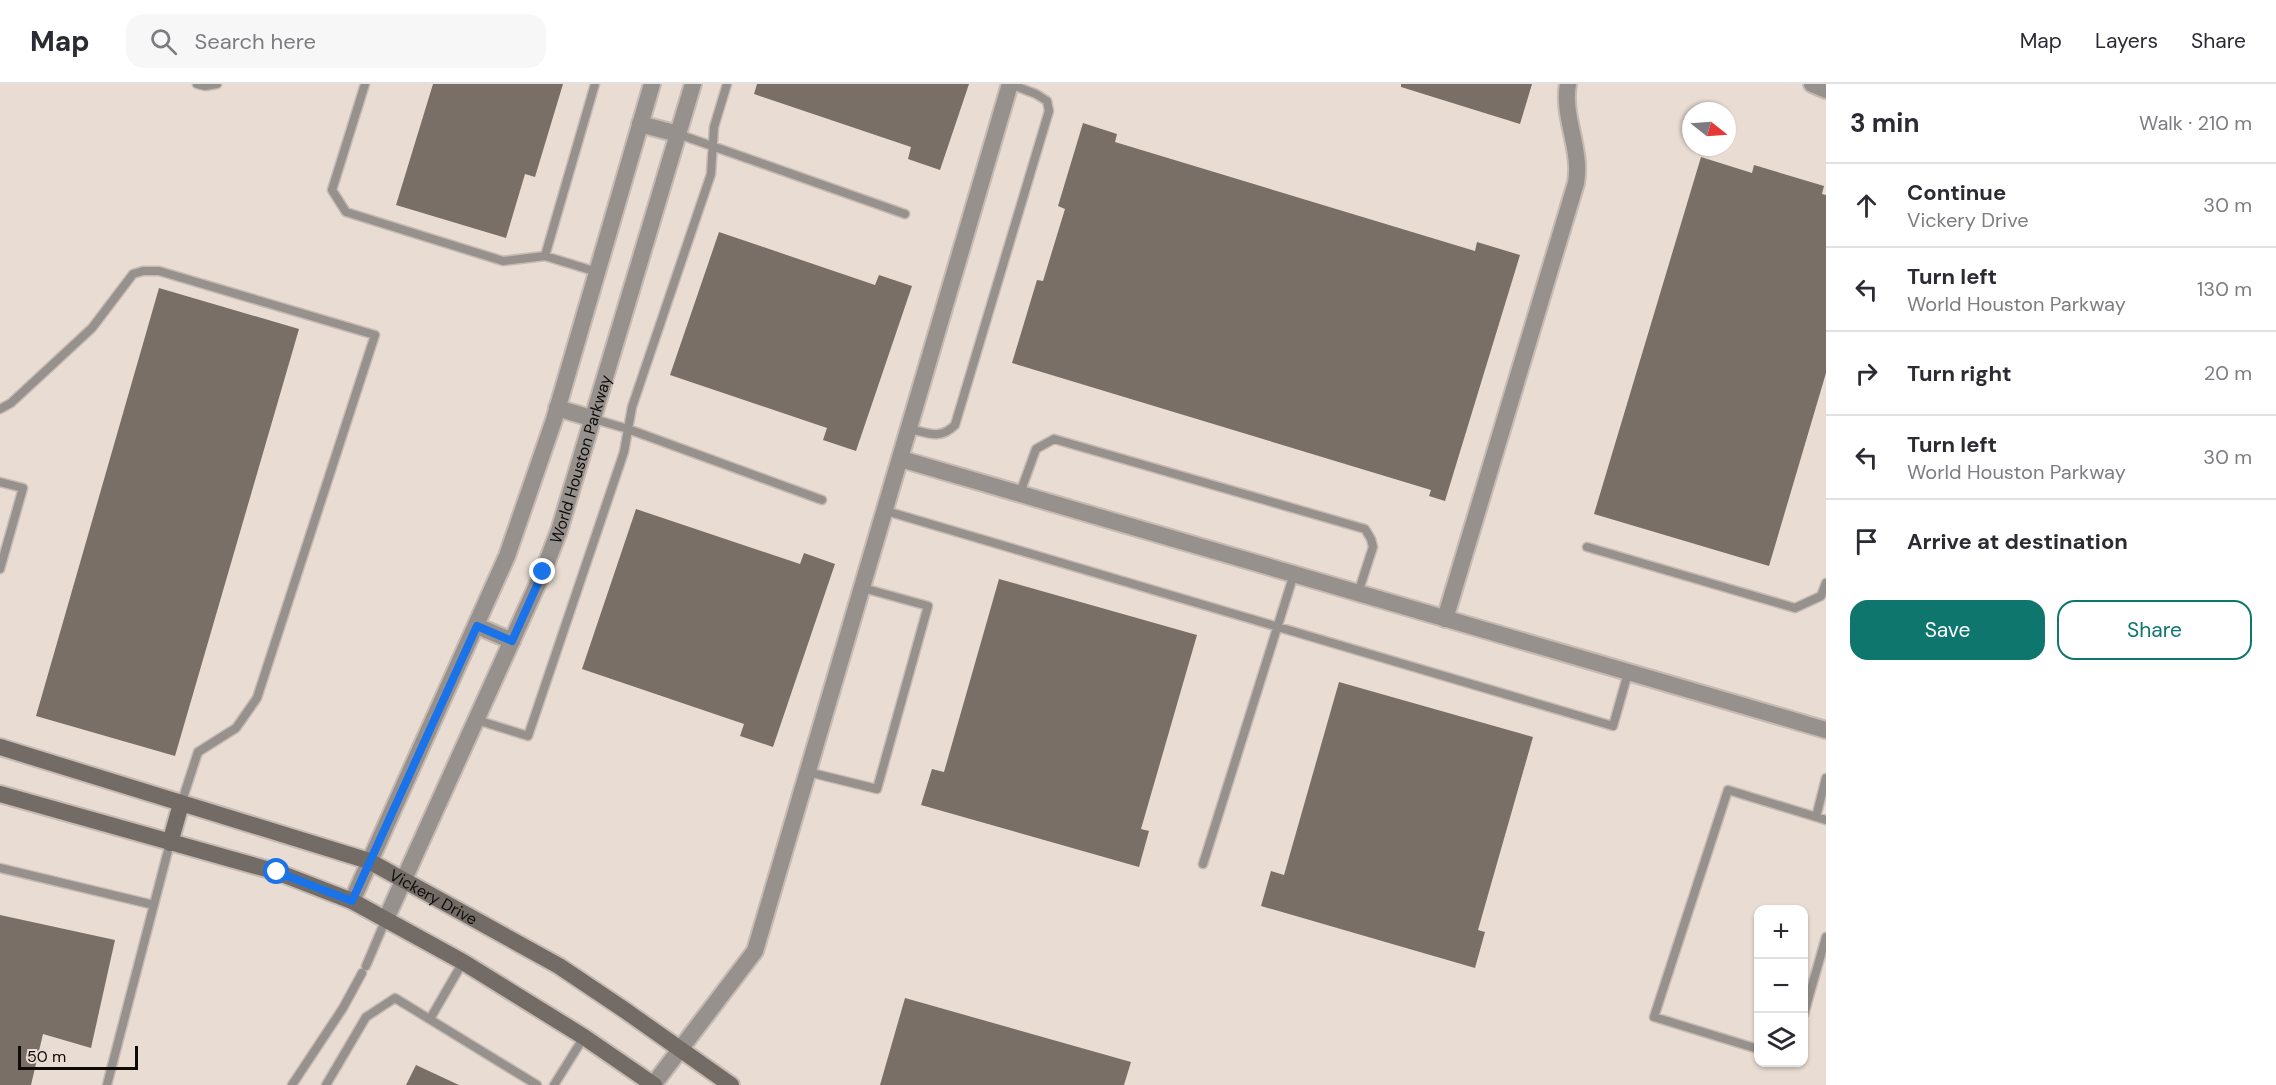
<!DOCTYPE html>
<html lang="en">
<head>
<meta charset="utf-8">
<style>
  :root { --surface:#fff; --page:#f7f7f7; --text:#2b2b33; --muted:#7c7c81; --line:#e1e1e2; --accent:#0f766e }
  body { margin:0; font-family:"DM Sans",sans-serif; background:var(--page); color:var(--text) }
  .controls { position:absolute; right:18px; bottom:18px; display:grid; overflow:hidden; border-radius:12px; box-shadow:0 2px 4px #0004 }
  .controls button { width:54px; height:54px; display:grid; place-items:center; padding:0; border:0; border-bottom:2px solid var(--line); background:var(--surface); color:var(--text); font:30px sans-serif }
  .compass { position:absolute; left:1682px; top:18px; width:54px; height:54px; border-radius:50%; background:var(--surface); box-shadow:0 2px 4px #0004; rotate:107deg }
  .scale { position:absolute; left:18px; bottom:15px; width:120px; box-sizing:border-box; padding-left:6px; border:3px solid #0e0a08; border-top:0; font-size:16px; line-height:21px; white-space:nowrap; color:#0e0a08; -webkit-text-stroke:4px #e9dcd3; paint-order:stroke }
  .stop { position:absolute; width:18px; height:18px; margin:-14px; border:4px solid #1a73e8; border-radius:50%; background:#fff }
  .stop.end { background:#1a73e8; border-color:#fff; box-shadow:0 2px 6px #0008 }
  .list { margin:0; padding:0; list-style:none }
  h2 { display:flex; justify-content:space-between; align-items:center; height:78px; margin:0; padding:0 24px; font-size:26px }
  h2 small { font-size:20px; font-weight:400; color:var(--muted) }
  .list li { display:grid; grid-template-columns:39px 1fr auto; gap:18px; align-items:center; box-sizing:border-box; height:84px; padding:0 24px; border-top:2px solid var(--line) }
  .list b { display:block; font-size:22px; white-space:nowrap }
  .list p { margin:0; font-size:20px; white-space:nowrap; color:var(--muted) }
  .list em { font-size:20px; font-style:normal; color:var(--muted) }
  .actions { display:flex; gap:12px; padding:18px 24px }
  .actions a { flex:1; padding:14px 0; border:2px solid var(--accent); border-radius:18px; text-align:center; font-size:21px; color:var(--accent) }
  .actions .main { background:var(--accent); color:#fff }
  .icon { flex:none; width:33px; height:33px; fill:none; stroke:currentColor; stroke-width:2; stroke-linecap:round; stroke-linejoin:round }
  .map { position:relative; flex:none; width:1826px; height:1001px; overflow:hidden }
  header { display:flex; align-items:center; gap:36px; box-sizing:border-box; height:84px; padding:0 30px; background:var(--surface); border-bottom:2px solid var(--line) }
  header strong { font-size:28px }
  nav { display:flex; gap:33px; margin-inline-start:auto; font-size:21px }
  .search { width:420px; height:54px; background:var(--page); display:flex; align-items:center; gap:15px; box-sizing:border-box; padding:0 21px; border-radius:18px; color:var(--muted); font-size:22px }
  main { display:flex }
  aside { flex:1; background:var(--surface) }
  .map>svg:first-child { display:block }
  .building { fill:#7a6f67 }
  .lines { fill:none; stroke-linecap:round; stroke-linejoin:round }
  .service-casing { stroke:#c6bab3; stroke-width:11 }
  .minor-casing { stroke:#c6bab3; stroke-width:20 }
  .tertiary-casing { stroke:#c6bab3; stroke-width:20 }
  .secondary-casing { stroke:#c6bab3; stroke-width:20 }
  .service { stroke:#96918d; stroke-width:8 }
  .minor { stroke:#96918d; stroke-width:16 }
  .tertiary { stroke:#96918d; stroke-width:16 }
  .secondary { stroke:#736c66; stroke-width:16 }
  .route { stroke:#1a73e8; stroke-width:8 }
  .labels { text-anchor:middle; stroke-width:5; stroke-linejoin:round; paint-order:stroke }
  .street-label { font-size:16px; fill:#0e0a08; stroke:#e9dcd3 }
</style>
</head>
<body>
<header>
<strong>Map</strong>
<div class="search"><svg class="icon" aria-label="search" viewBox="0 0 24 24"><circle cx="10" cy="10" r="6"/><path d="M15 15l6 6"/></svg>Search here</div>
<nav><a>Map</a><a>Layers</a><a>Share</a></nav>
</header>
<main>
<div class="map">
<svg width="1826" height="1001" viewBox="0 0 1826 1001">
  <rect width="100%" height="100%" fill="#e9dcd3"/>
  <!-- building -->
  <path class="building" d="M433 0H563L535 93 525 90 506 154 396 121Z
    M757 0H969L940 86 908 75 911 63 754 10Z
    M1401 0H1532L1520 40 1401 3Z
    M1083 39 1117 50 1115 58 1475 167 1477 158 1520 171 1445 417 1429 412 1431 406 1012 279 1037 196 1043 197 1065 125 1058 122Z
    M1701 73 1752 89 1754 81 1824 102 1822 110 1826 111V289L1769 482 1594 430Z
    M719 148 875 201 879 191 912 202 856 367 823 356 827 344 670 291Z
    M159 204 299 245 175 672 36 632Z
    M636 425 800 480 804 469 835 480 773 663 740 652 744 640 582 585Z
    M999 495 1197 551 1141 745 1149 747 1139 783 921 721 932 685 944 688Z
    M1339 598 1533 653 1478 846 1485 848 1475 884 1261 822 1271 787 1284 791Z
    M0 831 115 856 91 964 43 950 31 1001H0Z
    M905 914 1131 978 1124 1001H880Z
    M416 981 459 1001H406Z"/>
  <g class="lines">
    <!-- service casing -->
    <g class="service-casing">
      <path id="service" d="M197 0 205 2 217 0
        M365 0 332 106 346 128 503 177 545 172 597 188
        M678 50 905 130
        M545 172 595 0
        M0 325 11 319 92 244 133 190 143 187H159L375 251 257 614 236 644 198 668 181 720
        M594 335 628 345 822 416
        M910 345C929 349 940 356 955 341L1049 27 1047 17 1036 10 1010 0
        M0 398 23 404 0 485
        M1020 409 1036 365 1054 355 1365 445 1371 455 1373 463 1358 509
        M886 427 1613 642 1628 589
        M1587 463 1795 524 1821 512 1826 499
        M477 636 528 652 624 368 632 323 711 90 714 43 727 0
        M808 688 877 705 928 522 863 504
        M1816 733 1826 694
        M1203 780 1294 490
        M0 784 154 821
        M366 882 386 835
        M1804 930 1826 853
        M430 935 463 878
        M1758 965 1654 933 1728 706 1826 736
        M107 1001 170 759
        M292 1001 343 924 362 889
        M326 1001 366 933 395 914 537 1001
        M554 1001 584 953"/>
    </g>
    <!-- minor casing -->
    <g class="minor-casing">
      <path id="minor" d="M901 375 1826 646
        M1445 535 1576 99C1582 65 1562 33 1568 0
        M653 1001 755 867 1010 0"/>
    </g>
    <!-- tertiary casing -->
    <g class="tertiary-casing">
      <g id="tertiary">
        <path d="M1812 0 1826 6"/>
        <path d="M640 40 678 50"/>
        <path d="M557 324 594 335"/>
        <path d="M477 542 512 557"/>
        <path d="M352 817 507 472 554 336 652 0"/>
        <path id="s1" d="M386 835 543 488 559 447 693 0"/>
      </g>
    </g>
    <!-- secondary casing -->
    <g class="secondary-casing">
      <g id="secondary">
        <path id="s2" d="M0 663 369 777 559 882 623 925 731 1001"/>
        <path d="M0 710 277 788 352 817 463 878 584 953 654 1001"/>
        <path d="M170 759 181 720"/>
      </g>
    </g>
    <!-- service -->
    <use href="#service" class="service"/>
    <!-- minor -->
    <use href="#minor" class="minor"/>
    <!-- tertiary -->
    <use href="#tertiary" class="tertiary"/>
    <!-- secondary -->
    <use href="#secondary" class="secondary"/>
  </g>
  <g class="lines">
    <!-- route -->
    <path class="route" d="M277 788 352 817 477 542 512 557 543 488"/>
  </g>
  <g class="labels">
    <!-- street labels -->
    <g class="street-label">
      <text dy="6" stroke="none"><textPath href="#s1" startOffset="500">World Houston Parkway</textPath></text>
      <text dy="6" stroke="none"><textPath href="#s2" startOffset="460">Vickery Drive</textPath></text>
    </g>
  </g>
</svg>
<div class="controls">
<button>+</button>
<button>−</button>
<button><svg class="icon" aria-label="layers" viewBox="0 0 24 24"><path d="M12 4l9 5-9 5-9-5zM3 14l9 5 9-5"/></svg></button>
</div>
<svg class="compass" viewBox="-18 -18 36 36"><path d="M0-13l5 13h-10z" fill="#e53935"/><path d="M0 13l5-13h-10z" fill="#7c7c81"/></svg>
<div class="scale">50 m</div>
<div class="stop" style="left:277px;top:788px"></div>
<div class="stop end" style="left:543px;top:488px"></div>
</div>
<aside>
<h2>3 min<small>Walk · 210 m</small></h2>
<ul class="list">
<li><svg class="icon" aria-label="ahead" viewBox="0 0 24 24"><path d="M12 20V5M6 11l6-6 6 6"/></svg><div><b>Continue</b><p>Vickery Drive</p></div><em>30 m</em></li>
<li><svg class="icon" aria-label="left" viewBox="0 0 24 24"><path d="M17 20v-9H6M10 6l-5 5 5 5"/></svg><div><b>Turn left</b><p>World Houston Parkway</p></div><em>130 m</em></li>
<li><svg class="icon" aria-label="right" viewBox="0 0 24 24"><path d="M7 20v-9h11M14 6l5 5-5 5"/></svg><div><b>Turn right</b></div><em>20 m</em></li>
<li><svg class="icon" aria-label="left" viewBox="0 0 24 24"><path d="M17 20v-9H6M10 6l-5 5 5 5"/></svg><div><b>Turn left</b><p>World Houston Parkway</p></div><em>30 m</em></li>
<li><svg class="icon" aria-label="arrive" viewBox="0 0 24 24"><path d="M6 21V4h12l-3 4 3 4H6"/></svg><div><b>Arrive at destination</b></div></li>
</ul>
<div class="actions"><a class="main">Save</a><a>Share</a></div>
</aside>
</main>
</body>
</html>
